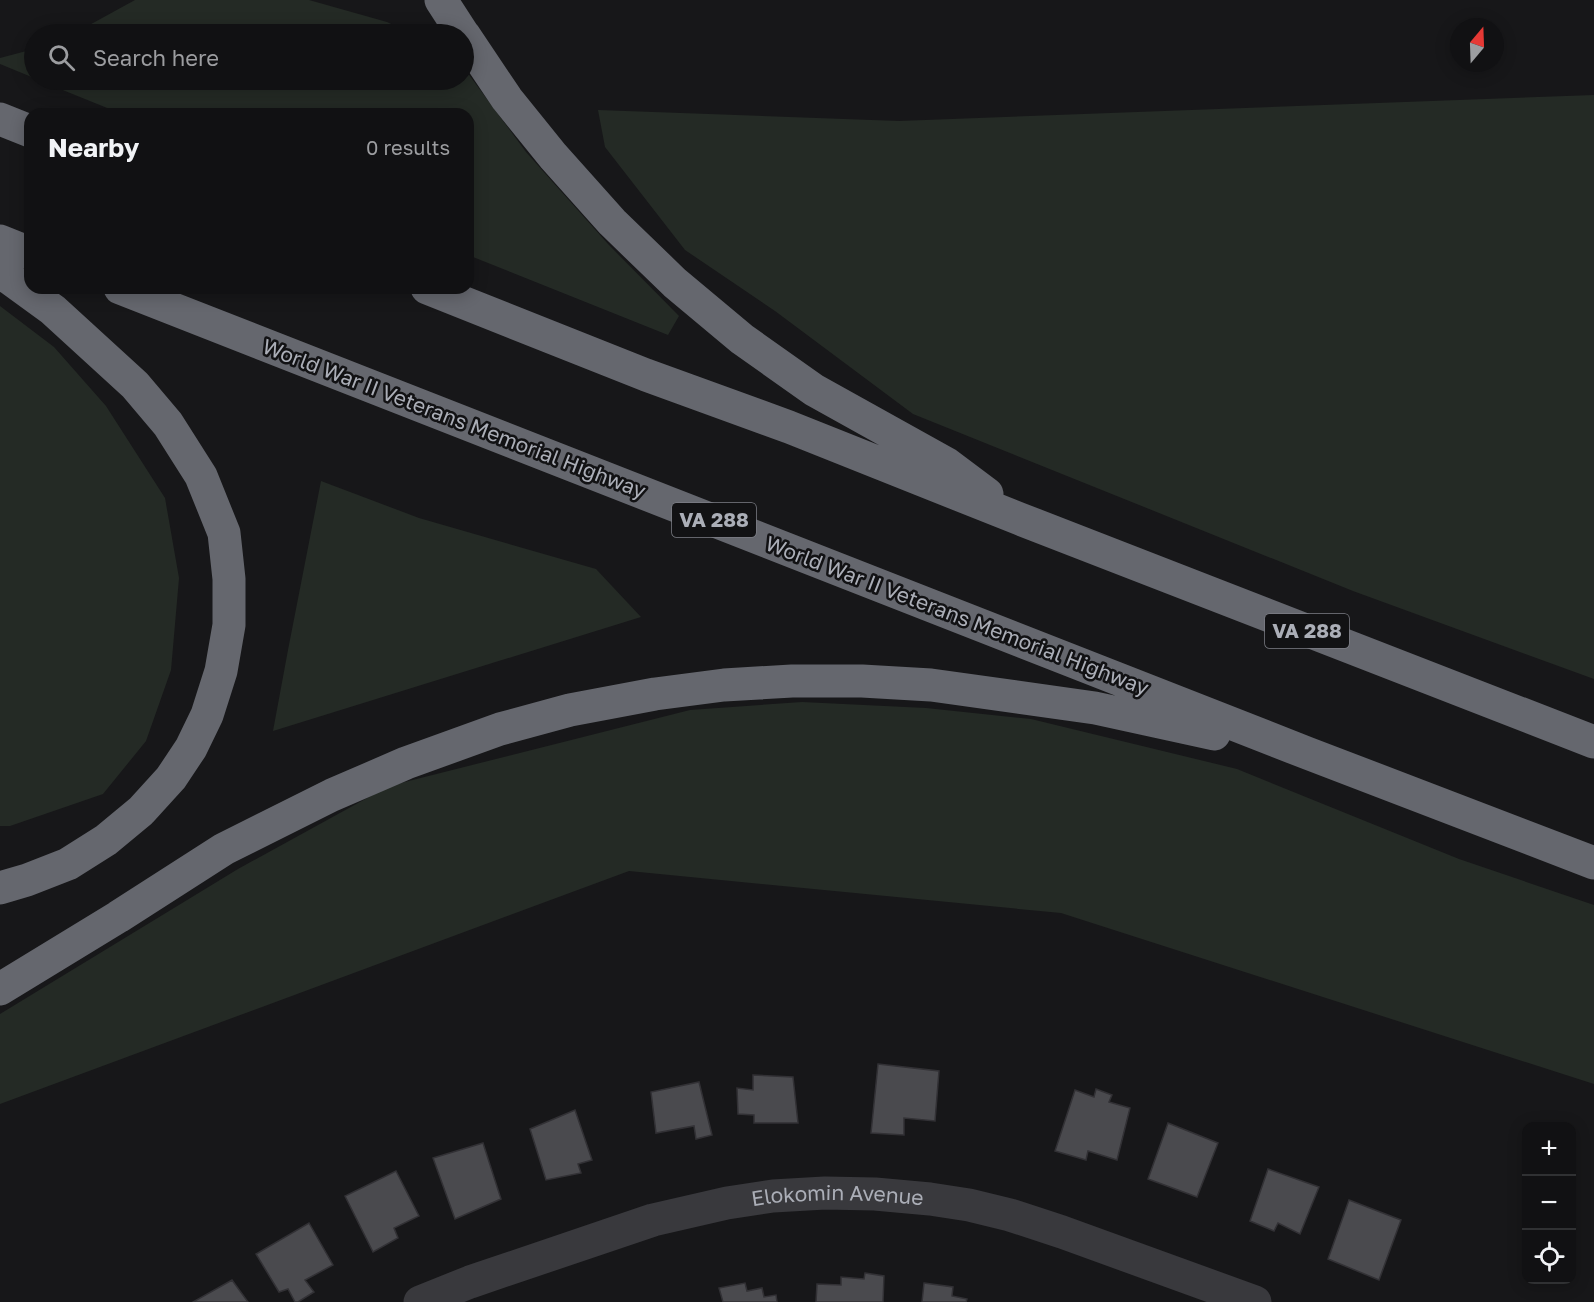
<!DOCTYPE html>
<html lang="en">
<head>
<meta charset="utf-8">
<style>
  :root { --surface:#111113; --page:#1e1f21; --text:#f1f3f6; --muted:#9c9da0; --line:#303133 }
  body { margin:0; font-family:"Golos Text",sans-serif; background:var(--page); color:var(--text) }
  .controls { position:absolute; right:18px; bottom:18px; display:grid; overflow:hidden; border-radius:12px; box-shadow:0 3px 15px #0003 }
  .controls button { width:54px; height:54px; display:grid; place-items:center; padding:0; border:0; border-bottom:2px solid var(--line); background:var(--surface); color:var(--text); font:30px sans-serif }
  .compass { position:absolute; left:1450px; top:18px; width:54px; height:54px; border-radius:50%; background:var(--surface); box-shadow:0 3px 15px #0003; rotate:19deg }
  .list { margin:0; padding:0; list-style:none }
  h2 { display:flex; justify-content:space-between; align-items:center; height:78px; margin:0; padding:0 24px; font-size:26px }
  h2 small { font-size:20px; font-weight:400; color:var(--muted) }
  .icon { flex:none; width:33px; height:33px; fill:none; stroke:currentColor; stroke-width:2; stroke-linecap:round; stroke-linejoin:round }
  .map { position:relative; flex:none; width:1594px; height:1302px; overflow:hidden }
  .search { position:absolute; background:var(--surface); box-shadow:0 3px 15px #0003; left:24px; top:24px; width:450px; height:66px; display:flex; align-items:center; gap:15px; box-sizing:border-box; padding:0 21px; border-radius:33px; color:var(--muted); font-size:22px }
  .panel { position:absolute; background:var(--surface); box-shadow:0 3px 15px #0003; left:24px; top:108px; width:450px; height:186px; border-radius:18px }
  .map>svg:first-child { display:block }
  .green { fill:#242a25 }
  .building { fill:#4a4a4e; stroke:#323135; stroke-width:1.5 }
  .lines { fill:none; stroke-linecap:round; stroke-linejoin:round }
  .minor { stroke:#39393d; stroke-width:33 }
  .highway { stroke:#65676e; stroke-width:33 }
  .labels { text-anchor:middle; stroke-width:5; stroke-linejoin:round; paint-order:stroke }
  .shield { fill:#121214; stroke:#7d7f86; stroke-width:1.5 }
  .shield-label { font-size:20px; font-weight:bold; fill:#abaeb7 }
  .street-label { font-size:21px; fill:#abaeb7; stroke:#121214 }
</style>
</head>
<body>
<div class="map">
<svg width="1594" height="1302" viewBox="0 0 1594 1302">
  <rect width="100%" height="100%" fill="#171719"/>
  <!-- green -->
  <path class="green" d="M135 0H309L387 22 412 34H73Z
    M34 49V78L0 64V58Z
    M464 68 526 152 608 244 679 316 668 335 468 255V114H122L38 80H464Z
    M1594 95V679L1353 591 913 414 775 311 685 250 605 147 598 110 899 121Z
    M0 306 54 347 106 406 165 498 179 578 171 670 146 741 103 794 10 826H0Z
    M321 481 419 518 596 569 641 617 273 731 288 650Z
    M802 702 926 708 1031 719 1237 769 1459 859 1594 905V1084L1061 913 629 871 0 1104V1014L238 869 389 786 690 710Z"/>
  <!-- building -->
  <path class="building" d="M878 1064 939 1071 935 1121 904 1118V1135L871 1133Z
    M753 1075 793 1077 798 1123H754V1115L738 1114 737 1088 753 1090Z
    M699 1082 712 1135 696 1139 694 1126 656 1133 651 1092Z
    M1096 1089 1112 1095 1109 1102 1130 1108 1117 1160 1088 1151 1086 1160 1055 1151 1075 1090 1094 1097Z
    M575 1110 592 1160 578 1164 581 1173 546 1180 530 1129Z
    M1168 1123 1218 1143 1197 1197 1148 1179Z
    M483 1143 501 1199 455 1219 433 1158Z
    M1268 1169 1319 1187 1300 1234 1278 1223 1274 1231 1250 1221Z
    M396 1171 419 1216 394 1228 398 1238 373 1252 345 1196Z
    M1349 1200 1401 1220 1379 1280 1328 1259Z
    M309 1223 333 1265 305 1280 314 1292 298 1302H295L288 1289 279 1292 256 1254Z
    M865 1273 884 1276 883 1302H816L817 1284 841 1285V1277L864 1279Z
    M232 1280 248 1302H193Z
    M745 1283 747 1291 762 1288 764 1297 776 1295 777 1302H723L719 1288Z
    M924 1283 953 1287 952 1296 967 1299 966 1302H922Z"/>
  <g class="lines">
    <!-- minor -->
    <path class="minor" id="s1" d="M420 1302 470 1282 653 1220 727 1203 773 1196 825 1193 875 1194 930 1199 969 1205 1010 1215 1062 1232 1255 1302"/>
    <!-- highway -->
    <path class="highway" d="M441 0 463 34
      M464 35 507 99 553 156 612 222 675 283 742 339 814 390 947 464 987 494
      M0 119 30 131
      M0 241 30 253
      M0 274 9 278 53 310 135 385 168 424 201 476 224 533 229 579V625L221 671 207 715 191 748 171 778 141 811 106 840 68 864 27 880 0 888
      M120 288 1307 753 1594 863
      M427 288 646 375 789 427 1020 519 1594 742
      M0 989 118 917 224 849 332 795 406 763 500 729 570 710 655 694 724 685 792 681H862L931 685 1095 708 1214 734"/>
  </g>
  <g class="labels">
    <!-- shield labels -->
    <g class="shield">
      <rect x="672" y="503" width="84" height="34" rx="4.5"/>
      <rect x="1265" y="614" width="84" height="34" rx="4.5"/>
    </g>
    <g class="shield-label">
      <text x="714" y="527">VA 288</text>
      <text x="1307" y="638">VA 288</text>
    </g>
    <!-- street labels -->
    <g class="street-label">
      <text transform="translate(454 419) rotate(21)" y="7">World War II Veterans Memorial Highway</text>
      <text transform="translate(957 616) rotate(21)" y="7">World War II Veterans Memorial Highway</text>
      <text dy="7" stroke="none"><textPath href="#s1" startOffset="434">Elokomin Avenue</textPath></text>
    </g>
  </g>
</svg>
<div class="controls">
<button>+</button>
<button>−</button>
<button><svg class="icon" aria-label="locate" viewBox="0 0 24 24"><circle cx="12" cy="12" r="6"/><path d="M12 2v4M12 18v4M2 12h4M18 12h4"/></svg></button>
</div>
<svg class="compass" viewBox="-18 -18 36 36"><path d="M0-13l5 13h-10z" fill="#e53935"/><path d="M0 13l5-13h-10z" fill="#9c9da0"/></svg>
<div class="search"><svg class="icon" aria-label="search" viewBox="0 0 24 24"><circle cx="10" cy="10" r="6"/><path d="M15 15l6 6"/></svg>Search here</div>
<section class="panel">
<h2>Nearby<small>0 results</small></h2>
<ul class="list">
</ul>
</section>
</div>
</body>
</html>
